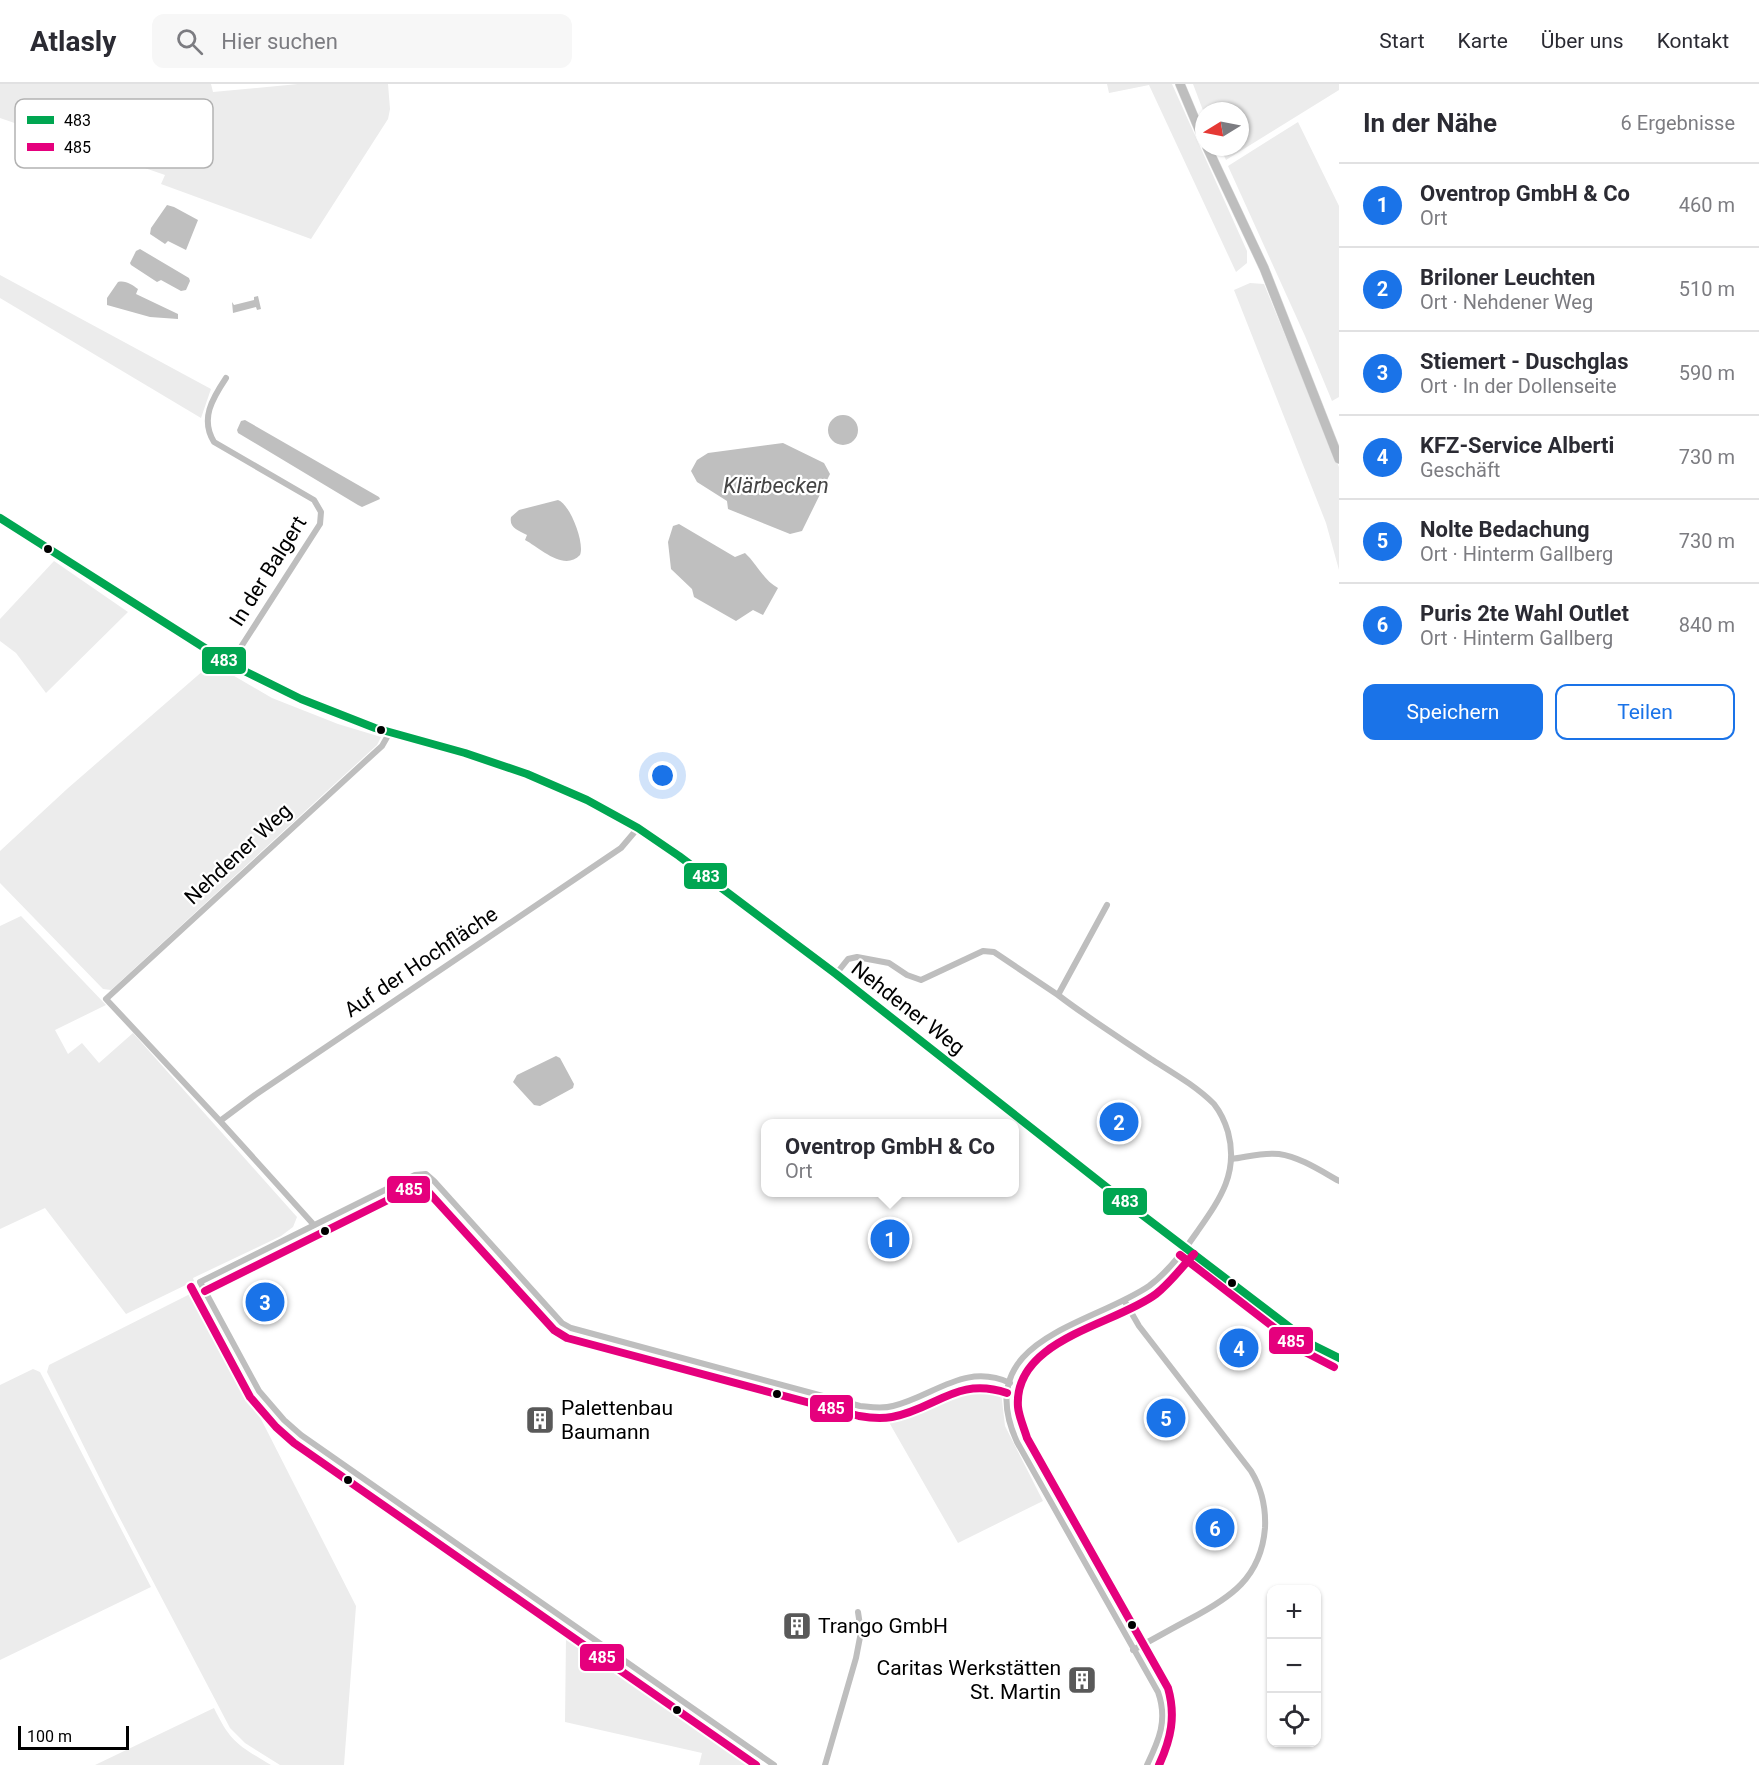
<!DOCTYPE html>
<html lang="de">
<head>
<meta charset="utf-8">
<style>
  :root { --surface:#fff; --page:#f7f7f7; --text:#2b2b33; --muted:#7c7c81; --line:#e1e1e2; --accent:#1a73e8 }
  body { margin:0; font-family:Roboto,sans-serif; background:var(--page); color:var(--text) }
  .controls { position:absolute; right:18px; bottom:18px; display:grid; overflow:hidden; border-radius:12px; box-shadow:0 2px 4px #0004 }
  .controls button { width:54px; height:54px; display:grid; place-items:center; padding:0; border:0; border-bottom:2px solid var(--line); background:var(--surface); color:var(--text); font:30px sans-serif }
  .compass { position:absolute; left:1195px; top:18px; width:54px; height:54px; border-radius:50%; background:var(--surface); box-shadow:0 2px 4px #0004; rotate:260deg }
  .scale { position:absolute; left:18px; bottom:15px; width:111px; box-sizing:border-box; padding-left:6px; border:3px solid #000; border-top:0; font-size:16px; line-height:21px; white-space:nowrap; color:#000; -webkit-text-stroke:4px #fff; paint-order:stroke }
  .you { position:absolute; left:663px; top:692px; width:21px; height:21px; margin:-15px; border:4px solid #fff; border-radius:50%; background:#1a73e8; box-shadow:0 0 0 9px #1a73e833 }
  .badge { display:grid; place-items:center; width:39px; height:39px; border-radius:50%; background:var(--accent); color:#fff; font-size:20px; font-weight:700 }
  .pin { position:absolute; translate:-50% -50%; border:3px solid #fff; box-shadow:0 2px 6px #0006 }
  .popup { position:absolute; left:761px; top:1035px; width:258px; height:78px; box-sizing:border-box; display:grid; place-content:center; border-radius:12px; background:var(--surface); filter:drop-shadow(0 2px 4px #0005); font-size:20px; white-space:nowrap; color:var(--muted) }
  .popup b { font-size:22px; color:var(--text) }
  .popup::after { content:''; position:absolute; left:50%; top:100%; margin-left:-12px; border:12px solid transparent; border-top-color:var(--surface) }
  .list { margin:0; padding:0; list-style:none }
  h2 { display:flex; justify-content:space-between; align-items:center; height:78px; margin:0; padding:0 24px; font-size:26px }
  h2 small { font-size:20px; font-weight:400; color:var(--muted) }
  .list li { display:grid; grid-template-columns:39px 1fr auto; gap:18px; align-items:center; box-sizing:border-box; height:84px; padding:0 24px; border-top:2px solid var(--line) }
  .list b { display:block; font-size:22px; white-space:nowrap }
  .list p { margin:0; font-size:20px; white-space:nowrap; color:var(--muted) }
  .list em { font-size:20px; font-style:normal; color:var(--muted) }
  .actions { display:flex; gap:12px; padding:18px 24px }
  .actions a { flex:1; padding:14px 0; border:2px solid var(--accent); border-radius:12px; text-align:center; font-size:21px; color:var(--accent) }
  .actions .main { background:var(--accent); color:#fff }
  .icon { flex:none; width:33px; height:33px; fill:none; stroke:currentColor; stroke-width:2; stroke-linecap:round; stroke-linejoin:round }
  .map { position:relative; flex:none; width:1339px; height:1681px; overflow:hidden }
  header { display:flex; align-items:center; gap:36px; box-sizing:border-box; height:84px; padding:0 30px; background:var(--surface); border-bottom:2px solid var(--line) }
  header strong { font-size:28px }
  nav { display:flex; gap:33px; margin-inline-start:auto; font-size:21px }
  .search { width:420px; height:54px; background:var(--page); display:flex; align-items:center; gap:15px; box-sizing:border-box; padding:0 21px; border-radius:12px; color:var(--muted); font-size:22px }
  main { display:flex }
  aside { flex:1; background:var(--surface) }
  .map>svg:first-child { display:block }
  .green { fill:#ececec }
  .water { fill:#bfbfbf }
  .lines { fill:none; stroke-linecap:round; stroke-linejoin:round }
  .primary-casing { stroke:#dbdbdb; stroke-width:10 }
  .street { stroke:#bebebe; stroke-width:6 }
  .secondary { stroke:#b8b8b8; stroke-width:9 }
  .primary { stroke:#bebebe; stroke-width:9 }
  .bus-1-casing { stroke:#fff; stroke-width:12 }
  .bus-2-casing { stroke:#fff; stroke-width:12 }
  .bus-1 { stroke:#00a651; stroke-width:8 }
  .bus-2 { stroke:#e5007d; stroke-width:8 }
  .bus-dot { fill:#000; stroke:#fff; stroke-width:2 }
  .labels { text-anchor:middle; stroke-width:4.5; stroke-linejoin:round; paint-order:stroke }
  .street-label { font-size:21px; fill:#000; stroke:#fff }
  .poi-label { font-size:21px; fill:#000; stroke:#fff; text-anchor:start }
  .water-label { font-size:22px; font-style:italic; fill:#444; stroke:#fff }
  .key { fill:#fff; stroke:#b2b2b2; stroke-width:1.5 }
  .key-label { font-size:16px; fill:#000 }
  .line-badge { stroke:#fff; stroke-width:2 }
  .badge-label { font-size:16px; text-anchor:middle; font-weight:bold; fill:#fff }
</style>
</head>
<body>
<header>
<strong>Atlasly</strong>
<div class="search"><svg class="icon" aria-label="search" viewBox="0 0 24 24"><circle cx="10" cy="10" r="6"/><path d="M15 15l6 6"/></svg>Hier suchen</div>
<nav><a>Start</a><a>Karte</a><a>Über uns</a><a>Kontakt</a></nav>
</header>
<main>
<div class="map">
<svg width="1339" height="1681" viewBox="0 0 1339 1681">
  <rect width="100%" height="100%" fill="#fff"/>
  <!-- green -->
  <path class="green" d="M0 0H211L213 8 298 0H388L390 25 388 35 311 155 161 100 165 91 0 34Z
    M1107 0H1172L1247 167V179L1236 188 1149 1 1109 9Z
    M1193 0H1339V6L1226 76 1220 63H1240V27H1204V29Z
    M1298 38 1339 122V313L1332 317 1305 252 1228 82Z
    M0 191 211 305 201 334 0 214Z
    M1250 199 1264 200 1339 383V486L1326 439 1234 206Z
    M54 477 128 528 46 609 16 569 0 557V535Z
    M212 579 272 614 338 640 381 653 377 661 111 906 103 905 0 799V767L67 705Z
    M21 832 106 921 55 946 68 970 82 959 99 979 133 949 297 1133 293 1143 281 1152 193 1194 194 1197 126 1230 45 1124 0 1145V842Z
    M196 1207 356 1522 344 1681H280L245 1659 230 1644 116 1427 47 1288 49 1281Z
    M33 1285 40 1288 151 1503 0 1576V1301Z
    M985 1301 995 1304 1001 1308 1005 1342 1043 1417 958 1459 890 1340 891 1335C922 1321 950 1303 985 1301Z
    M566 1552 757 1681H699L702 1669 565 1638Z
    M214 1624C231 1659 238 1661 271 1681H95Z"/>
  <!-- water -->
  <path class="water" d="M167 121 174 123 198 136 186 166 168 157 165 160 150 150 151 144Z
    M140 165 189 194 190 197 186 206 181 207 161 196 157 198 131 181 130 179 136 167Z
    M118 198C126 196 132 201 138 205L136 210 178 230V235L150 233 107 221V214Z
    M258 212 261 225 257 226 256 223 233 229 232 218 234 221 254 216V213Z
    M828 346a15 15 0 1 1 30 0a15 15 0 1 1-30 0Z
    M245 336 379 413 380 415 362 423 358 421 238 349 237 346 241 337Z
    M783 359 824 379 830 390 802 447 790 450 728 425 727 417 697 398 691 387 697 376 708 369Z
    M558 416C570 420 585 459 580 471 564 488 540 464 525 456L527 451C518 446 509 444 511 433L519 426Z
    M679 440 735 473 745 469C757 480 764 497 778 504L763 531 753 526 736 537 694 513 692 505 671 485 668 458 673 442Z
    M556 972 560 974 574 1000 573 1004 540 1022 534 1021 513 998 517 991Z"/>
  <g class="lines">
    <!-- primary casing -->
    <g class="primary-casing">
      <path id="primary" d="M1180 0 1204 57
        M1207 63 1264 184 1339 375"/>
    </g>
    <!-- street -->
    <path class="street" d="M226 294C212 315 200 335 214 358L314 416 321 428 320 440 230 580
      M1107 821 1058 911C1088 934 1120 954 1151 975 1173 989 1196 1002 1214 1020 1221 1029 1225 1038 1228 1048 1239 1089 1220 1115 1197 1148 1184 1167 1168 1188 1149 1202 1090 1242 970 1255 1017 1358L1158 1608C1168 1636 1159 1656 1147 1681
      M836 890 848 875 857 873 889 879 907 891 921 896 983 867 994 868 1058 911
      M220 1037 255 1011 621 764 638 744
      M1232 1075C1247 1073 1264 1068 1279 1070 1300 1073 1321 1087 1339 1097
      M314 1141 220 1037 106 915 371 672 382 662 390 648
      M1124 1216 1139 1242 1251 1387C1262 1405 1266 1424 1265 1444 1261 1494 1230 1514 1190 1535 1171 1545 1152 1556 1133 1566
      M774 1681 301 1351 284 1336 259 1307 200 1198 415 1091 426 1090 434 1097 562 1239 571 1244 860 1322C871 1323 882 1325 893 1322 934 1312 965 1278 1010 1299
      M825 1681 856 1574 861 1548 858 1528"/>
    <!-- secondary -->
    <path class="secondary" d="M0 434 230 580 301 615 375 644 465 669 527 690 587 716 638 744 679 772 836 890 1124 1117 1313 1261 1339 1274"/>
    <!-- primary -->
    <use href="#primary" class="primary"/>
    <!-- bus-1 casing -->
    <g class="bus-1-casing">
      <path id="bus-1" d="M0 434 230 580 301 615 375 644 465 669 527 690 587 716 638 744 679 772 836 890 1124 1117 1313 1261 1339 1274"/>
    </g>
    <!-- bus-2 casing -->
    <g class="bus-2-casing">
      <path id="bus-2" d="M1180 1171 1307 1269 1334 1283
        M191 1203 250 1313 276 1343 294 1359 756 1681
        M205 1207 418 1101H422L554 1246 567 1254 859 1332C870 1334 881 1335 892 1333 936 1325 957 1292 1007 1309
        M1159 1681C1171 1655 1176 1632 1168 1604L1027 1354C1024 1344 1019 1333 1018 1323 1013 1255 1115 1241 1156 1210 1170 1199 1182 1183 1194 1170"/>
    </g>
    <!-- bus-1 -->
    <use href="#bus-1" class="bus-1"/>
    <!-- bus-2 -->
    <use href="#bus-2" class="bus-2"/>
  </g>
  <!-- icons -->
  <defs>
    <g id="building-square" transform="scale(1.5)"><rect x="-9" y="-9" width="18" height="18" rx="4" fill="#595959" stroke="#fff"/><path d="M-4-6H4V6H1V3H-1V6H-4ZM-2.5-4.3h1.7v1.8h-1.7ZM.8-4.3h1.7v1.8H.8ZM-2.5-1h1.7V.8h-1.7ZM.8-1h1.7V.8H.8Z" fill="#fff"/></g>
  </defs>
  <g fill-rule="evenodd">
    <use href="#building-square" x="540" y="1336"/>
    <use href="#building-square" x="797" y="1542"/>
    <use href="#building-square" x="1082" y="1596"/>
  </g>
  <!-- markers -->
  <g class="bus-dot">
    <circle cx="48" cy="465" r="5"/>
    <circle cx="381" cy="646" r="5"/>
    <circle cx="325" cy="1147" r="5"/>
    <circle cx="1232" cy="1199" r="5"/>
    <circle cx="777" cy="1310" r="5"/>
    <circle cx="348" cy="1396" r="5"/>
    <circle cx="1132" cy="1541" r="5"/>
    <circle cx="677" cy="1626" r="5"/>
  </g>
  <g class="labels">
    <!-- street labels -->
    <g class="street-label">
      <text transform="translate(268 487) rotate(-58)" y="7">In der Balgert</text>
      <text transform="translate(238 770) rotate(-43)" y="7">Nehdener Weg</text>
      <text transform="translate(421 878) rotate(-34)" y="7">Auf der Hochfläche</text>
      <text transform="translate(908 924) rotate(38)" y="7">Nehdener Weg</text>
    </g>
    <!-- poi labels -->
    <g class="poi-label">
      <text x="561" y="1331">Palettenbau<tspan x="561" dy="24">Baumann</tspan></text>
      <text x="818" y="1549">Trango GmbH</text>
      <text x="1061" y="1591" text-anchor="end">Caritas Werkstätten<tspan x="1061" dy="24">St. Martin</tspan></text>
    </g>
    <!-- water labels -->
    <g class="water-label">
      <text x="776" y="409">Klärbecken</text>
    </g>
  </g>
  <!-- legend -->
  <rect x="15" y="15" width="198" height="69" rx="9" class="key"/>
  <rect x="27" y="32" width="27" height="8" fill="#00a651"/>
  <rect x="27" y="59" width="27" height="8" fill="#e5007d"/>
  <g class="key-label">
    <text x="64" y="42">483</text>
    <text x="64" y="69">485</text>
  </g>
  <g class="line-badge">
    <rect x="201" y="562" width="46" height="29" rx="6" fill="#00a651"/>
    <rect x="683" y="778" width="45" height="28" rx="6" fill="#00a651"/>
    <rect x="386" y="1091" width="45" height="29" rx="6" fill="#e5007d"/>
    <rect x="1102" y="1103" width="46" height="29" rx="6" fill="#00a651"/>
    <rect x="1268" y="1242" width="46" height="29" rx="6" fill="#e5007d"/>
    <rect x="809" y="1310" width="45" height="29" rx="6" fill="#e5007d"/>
    <rect x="579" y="1559" width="46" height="29" rx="6" fill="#e5007d"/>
  </g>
  <g class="badge-label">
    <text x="224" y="582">483</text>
    <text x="706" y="798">483</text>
    <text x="409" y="1111">485</text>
    <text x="1125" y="1123">483</text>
    <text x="1291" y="1263">485</text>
    <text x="831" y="1330">485</text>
    <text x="602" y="1579">485</text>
  </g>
</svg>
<div class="controls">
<button>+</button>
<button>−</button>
<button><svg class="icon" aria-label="locate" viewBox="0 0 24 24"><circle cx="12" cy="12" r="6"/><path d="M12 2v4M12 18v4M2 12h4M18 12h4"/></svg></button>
</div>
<svg class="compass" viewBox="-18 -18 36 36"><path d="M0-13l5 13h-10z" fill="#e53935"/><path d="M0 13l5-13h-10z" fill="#7c7c81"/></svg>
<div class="scale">100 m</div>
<div class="you"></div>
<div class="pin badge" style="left:890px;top:1155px">1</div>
<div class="popup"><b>Oventrop GmbH &amp; Co</b>Ort</div>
<div class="pin badge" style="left:1119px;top:1038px">2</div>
<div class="pin badge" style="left:265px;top:1218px">3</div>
<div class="pin badge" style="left:1239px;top:1264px">4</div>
<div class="pin badge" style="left:1166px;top:1334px">5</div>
<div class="pin badge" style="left:1215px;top:1444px">6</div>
</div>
<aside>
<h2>In der Nähe<small>6 Ergebnisse</small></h2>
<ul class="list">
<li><span class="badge">1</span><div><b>Oventrop GmbH &amp; Co</b><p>Ort</p></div><em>460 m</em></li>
<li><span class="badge">2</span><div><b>Briloner Leuchten</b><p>Ort · Nehdener Weg</p></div><em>510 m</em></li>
<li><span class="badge">3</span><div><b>Stiemert - Duschglas</b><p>Ort · In der Dollenseite</p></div><em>590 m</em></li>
<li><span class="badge">4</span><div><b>KFZ-Service Alberti</b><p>Geschäft</p></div><em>730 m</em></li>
<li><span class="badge">5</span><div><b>Nolte Bedachung</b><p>Ort · Hinterm Gallberg</p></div><em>730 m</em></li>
<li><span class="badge">6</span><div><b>Puris 2te Wahl Outlet</b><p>Ort · Hinterm Gallberg</p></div><em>840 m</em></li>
</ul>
<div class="actions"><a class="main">Speichern</a><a>Teilen</a></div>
</aside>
</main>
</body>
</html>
